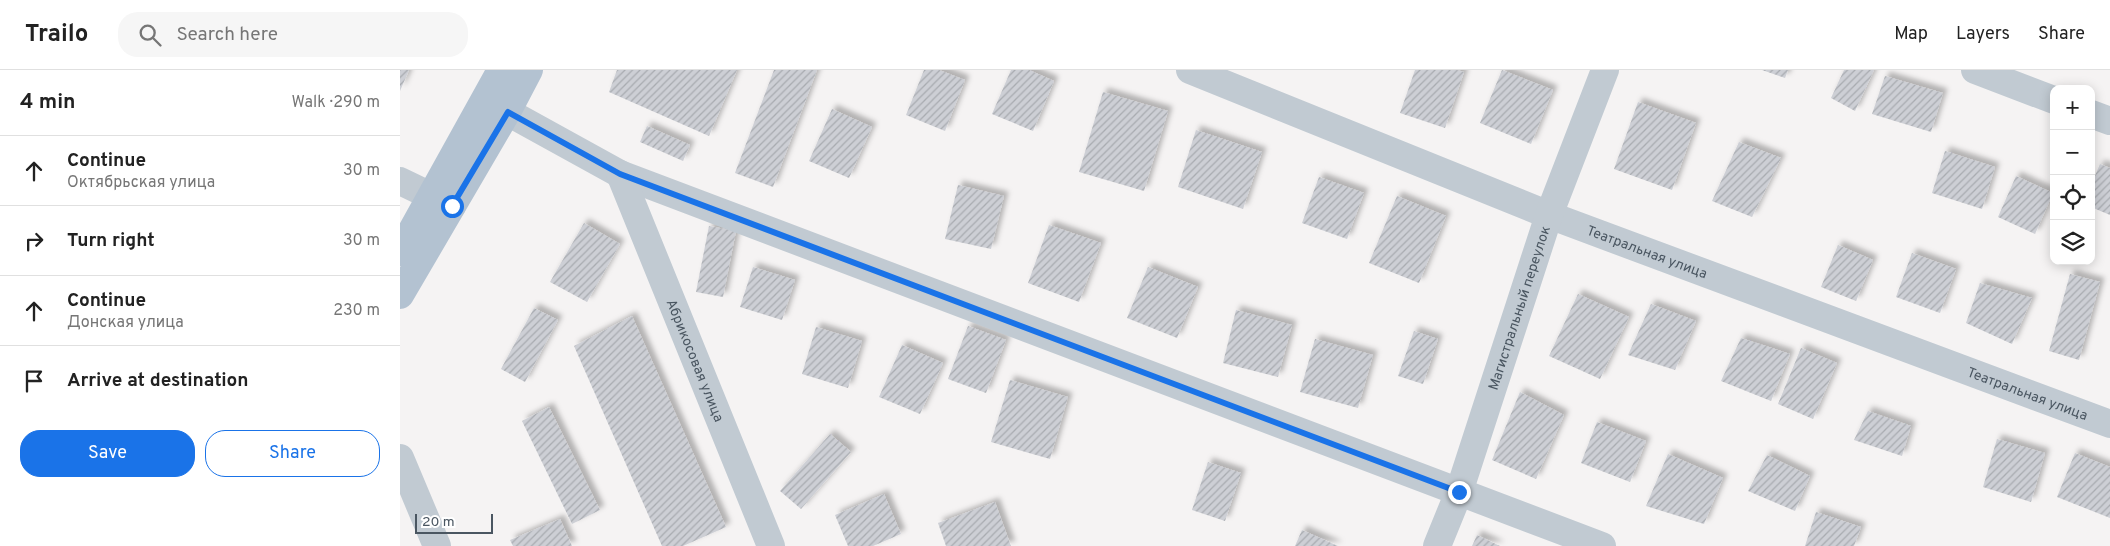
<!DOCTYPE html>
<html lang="en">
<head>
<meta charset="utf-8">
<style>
  :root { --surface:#fff; --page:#f6f6f6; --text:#222; --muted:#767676; --line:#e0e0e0; --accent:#1a73e8 }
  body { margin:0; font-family:Overpass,sans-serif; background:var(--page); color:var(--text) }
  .controls { position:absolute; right:15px; top:15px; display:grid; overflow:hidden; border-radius:10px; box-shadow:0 2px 12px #0003 }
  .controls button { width:45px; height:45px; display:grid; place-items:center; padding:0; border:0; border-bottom:1px solid var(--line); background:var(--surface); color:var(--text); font:25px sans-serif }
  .scale { position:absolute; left:15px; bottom:12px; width:78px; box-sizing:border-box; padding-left:5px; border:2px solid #4a5661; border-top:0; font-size:14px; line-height:18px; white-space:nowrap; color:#4a5661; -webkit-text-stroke:4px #fff; paint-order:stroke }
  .stop { position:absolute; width:15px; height:15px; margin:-11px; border:4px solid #1a73e8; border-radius:50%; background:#fff }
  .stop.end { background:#1a73e8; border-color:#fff; box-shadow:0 1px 5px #0008 }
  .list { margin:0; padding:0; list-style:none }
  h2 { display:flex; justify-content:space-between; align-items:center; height:65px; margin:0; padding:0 20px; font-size:21px }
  h2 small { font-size:16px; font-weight:400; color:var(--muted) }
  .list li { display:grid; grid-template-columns:32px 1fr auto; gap:15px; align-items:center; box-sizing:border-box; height:70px; padding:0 20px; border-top:1px solid var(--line) }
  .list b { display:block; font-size:19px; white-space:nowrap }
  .list p { margin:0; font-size:16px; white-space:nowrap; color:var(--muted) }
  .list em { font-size:16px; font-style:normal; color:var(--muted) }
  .actions { display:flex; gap:10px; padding:15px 20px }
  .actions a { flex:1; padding:11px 0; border:1px solid var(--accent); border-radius:20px; text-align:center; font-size:18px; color:var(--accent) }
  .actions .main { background:var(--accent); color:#fff }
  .icon { flex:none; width:28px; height:28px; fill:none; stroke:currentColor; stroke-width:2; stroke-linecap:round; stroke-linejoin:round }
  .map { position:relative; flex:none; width:1710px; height:476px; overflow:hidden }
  header { display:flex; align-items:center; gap:30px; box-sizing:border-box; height:70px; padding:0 25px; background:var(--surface); border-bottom:1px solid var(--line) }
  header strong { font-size:24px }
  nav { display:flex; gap:28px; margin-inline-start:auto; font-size:18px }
  .search { width:350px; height:45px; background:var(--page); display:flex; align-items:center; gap:12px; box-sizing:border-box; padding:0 18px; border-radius:20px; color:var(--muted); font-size:19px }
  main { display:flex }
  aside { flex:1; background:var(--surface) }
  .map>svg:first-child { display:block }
  .building { fill:url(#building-hatch); filter:url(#shadow) }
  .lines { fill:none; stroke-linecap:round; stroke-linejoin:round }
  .minor { stroke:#c1cad2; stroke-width:28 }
  .major { stroke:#b3c2d1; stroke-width:28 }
  .route { stroke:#1a73e8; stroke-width:6 }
  .labels { text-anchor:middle; stroke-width:4; stroke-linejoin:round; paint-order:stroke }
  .street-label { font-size:14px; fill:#4a5661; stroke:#fff }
</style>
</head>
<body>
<header>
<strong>Trailo</strong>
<div class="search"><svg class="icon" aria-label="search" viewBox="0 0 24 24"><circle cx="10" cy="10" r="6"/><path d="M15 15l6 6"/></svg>Search here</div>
<nav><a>Map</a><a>Layers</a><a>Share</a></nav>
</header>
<main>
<aside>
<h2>4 min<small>Walk · 290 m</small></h2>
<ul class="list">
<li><svg class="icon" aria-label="ahead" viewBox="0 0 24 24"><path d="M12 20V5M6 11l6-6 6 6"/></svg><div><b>Continue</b><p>Октябрьская улица</p></div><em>30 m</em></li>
<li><svg class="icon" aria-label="right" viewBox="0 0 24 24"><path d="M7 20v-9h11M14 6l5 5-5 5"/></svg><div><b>Turn right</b></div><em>30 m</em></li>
<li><svg class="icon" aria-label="ahead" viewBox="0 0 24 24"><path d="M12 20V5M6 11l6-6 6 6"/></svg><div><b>Continue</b><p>Донская улица</p></div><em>230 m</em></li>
<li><svg class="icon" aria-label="arrive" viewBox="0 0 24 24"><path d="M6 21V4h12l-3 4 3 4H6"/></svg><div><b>Arrive at destination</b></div></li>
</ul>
<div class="actions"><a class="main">Save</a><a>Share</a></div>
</aside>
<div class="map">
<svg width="1710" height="476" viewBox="0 0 1710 476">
  <defs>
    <pattern id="building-hatch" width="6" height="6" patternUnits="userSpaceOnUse" patternTransform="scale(1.25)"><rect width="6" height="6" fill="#cdcfd5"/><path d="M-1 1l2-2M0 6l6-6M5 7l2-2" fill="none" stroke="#a8abb0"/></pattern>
    <filter id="shadow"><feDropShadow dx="4.5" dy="-4.5" stdDeviation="2.5" flood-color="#0004"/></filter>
  </defs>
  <rect width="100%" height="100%" fill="#f5f3f3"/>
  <!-- building -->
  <path class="building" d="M0 0H9L0 21Z
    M217 0H337L309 66 209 22Z
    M374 0H417L373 117 335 103Z
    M524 0H539L565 10 545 61 506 45Z
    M611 0H629L654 11 633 61 592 44Z
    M1015 0H1057L1064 2 1045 58 1000 43Z
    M1102 0 1153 20 1131 74 1080 53Z
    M1362 0H1388L1385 8Z
    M1444 0H1474L1455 41 1431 28Z
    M1485 6 1543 23 1531 62 1472 44Z
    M703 22 768 41 744 121 679 102Z
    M1238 32 1296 53 1272 120 1214 99Z
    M432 39 472 57 449 108 409 91Z
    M247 56 290 75 283 91 240 72Z
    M796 60 862 82 843 139 778 117Z
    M1339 72 1381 88 1352 147 1312 131Z
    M1545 81 1595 97 1582 139 1532 123Z
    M1700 94 1710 98V145L1691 137V115Z
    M1616 106 1653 123 1635 164 1598 147Z
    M919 107 964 123 947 169 902 153Z
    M558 115 604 126 591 179 545 169Z
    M997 126 1046 146 1019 213 969 193Z
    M184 153 220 174 187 232 150 212Z
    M649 155 701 173 679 232 628 213Z
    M309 156 336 161 323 227 296 222Z
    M1438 175 1473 190 1456 231 1421 217Z
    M1512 183 1556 199 1540 243 1496 227Z
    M353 197 395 210 382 250 340 237Z
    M748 197 798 217 777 268 727 248Z
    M1670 204 1700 212 1679 290 1649 281Z
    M1580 213 1632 228 1612 274 1566 253Z
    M1178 224 1229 247 1200 309 1149 286Z
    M1251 234 1296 251 1275 300 1228 285Z
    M134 238 158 250 125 312 101 299Z
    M836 240 892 255 878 307 823 293Z
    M232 246 326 457 283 476H262L174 276Z
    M568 256 606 270 586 323 548 309Z
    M416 257 462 271 448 318 402 304Z
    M1014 261 1038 269 1023 314 998 306Z
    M1341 268 1390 284 1371 331 1321 311Z
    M915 269 973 285 958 338 900 322Z
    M502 275 543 293 520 344 479 327Z
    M1401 278 1437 293 1413 349 1378 334Z
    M610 310 668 327 650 389 591 372Z
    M1120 322 1164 345 1136 409 1092 390Z
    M149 337 200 440 172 454 122 351Z
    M1468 341 1511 356 1502 386 1454 370Z
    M1197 352 1246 371 1230 412 1181 393Z
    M430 364 451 382 401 439 380 421Z
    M1597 369 1645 383 1631 432 1583 417Z
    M1675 383 1710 397V448L1657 427Z
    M1268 384 1323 408 1304 454 1246 436Z
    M1367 385 1410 406 1395 441 1348 421Z
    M808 392 841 403 825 451 792 440Z
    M484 424 501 464 473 476H448L435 445Z
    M595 432 611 476H546L538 453Z
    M1416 442 1461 457 1454 476H1405Z
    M160 449 172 476H113L110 470Z
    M902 460 938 476H895Z
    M1077 465 1100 476H1072Z"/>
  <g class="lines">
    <!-- minor -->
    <g class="minor">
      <path id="s1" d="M790 0 1149 145 1710 354"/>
      <path d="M1575 0 1654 30"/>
      <path d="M86 30 220 104 1202 476"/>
      <path d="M1691 44 1710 51"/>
      <path id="s2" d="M220 104 371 476"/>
      <path d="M0 111 52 136"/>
      <path d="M0 388 37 476"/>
      <path id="s3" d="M1037 476 1059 422 1149 145 1205 0"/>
    </g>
    <!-- major -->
    <path class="major" d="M0 182 101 0
      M0 225 107 42 129 0"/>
  </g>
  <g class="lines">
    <!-- route -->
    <path class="route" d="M52 136 108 42 220 104 1059 422"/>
  </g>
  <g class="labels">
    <!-- street labels -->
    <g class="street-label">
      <text dy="5" stroke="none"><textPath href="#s1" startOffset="492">Театральная улица</textPath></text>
      <text dy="5" stroke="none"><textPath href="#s3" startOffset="252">Магистральный переулок</textPath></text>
      <text dy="5" stroke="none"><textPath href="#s2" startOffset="201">Абрикосовая улица</textPath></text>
      <text dy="5" stroke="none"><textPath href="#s1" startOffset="898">Театральная улица</textPath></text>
    </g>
  </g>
</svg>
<div class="controls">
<button>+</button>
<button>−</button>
<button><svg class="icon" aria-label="locate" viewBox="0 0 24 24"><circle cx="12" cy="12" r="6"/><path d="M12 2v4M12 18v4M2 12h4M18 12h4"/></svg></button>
<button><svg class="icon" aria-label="layers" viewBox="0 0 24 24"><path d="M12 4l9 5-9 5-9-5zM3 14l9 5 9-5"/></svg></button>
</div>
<div class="scale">20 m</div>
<div class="stop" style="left:52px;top:136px"></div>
<div class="stop end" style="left:1059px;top:422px"></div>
</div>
</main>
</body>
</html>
